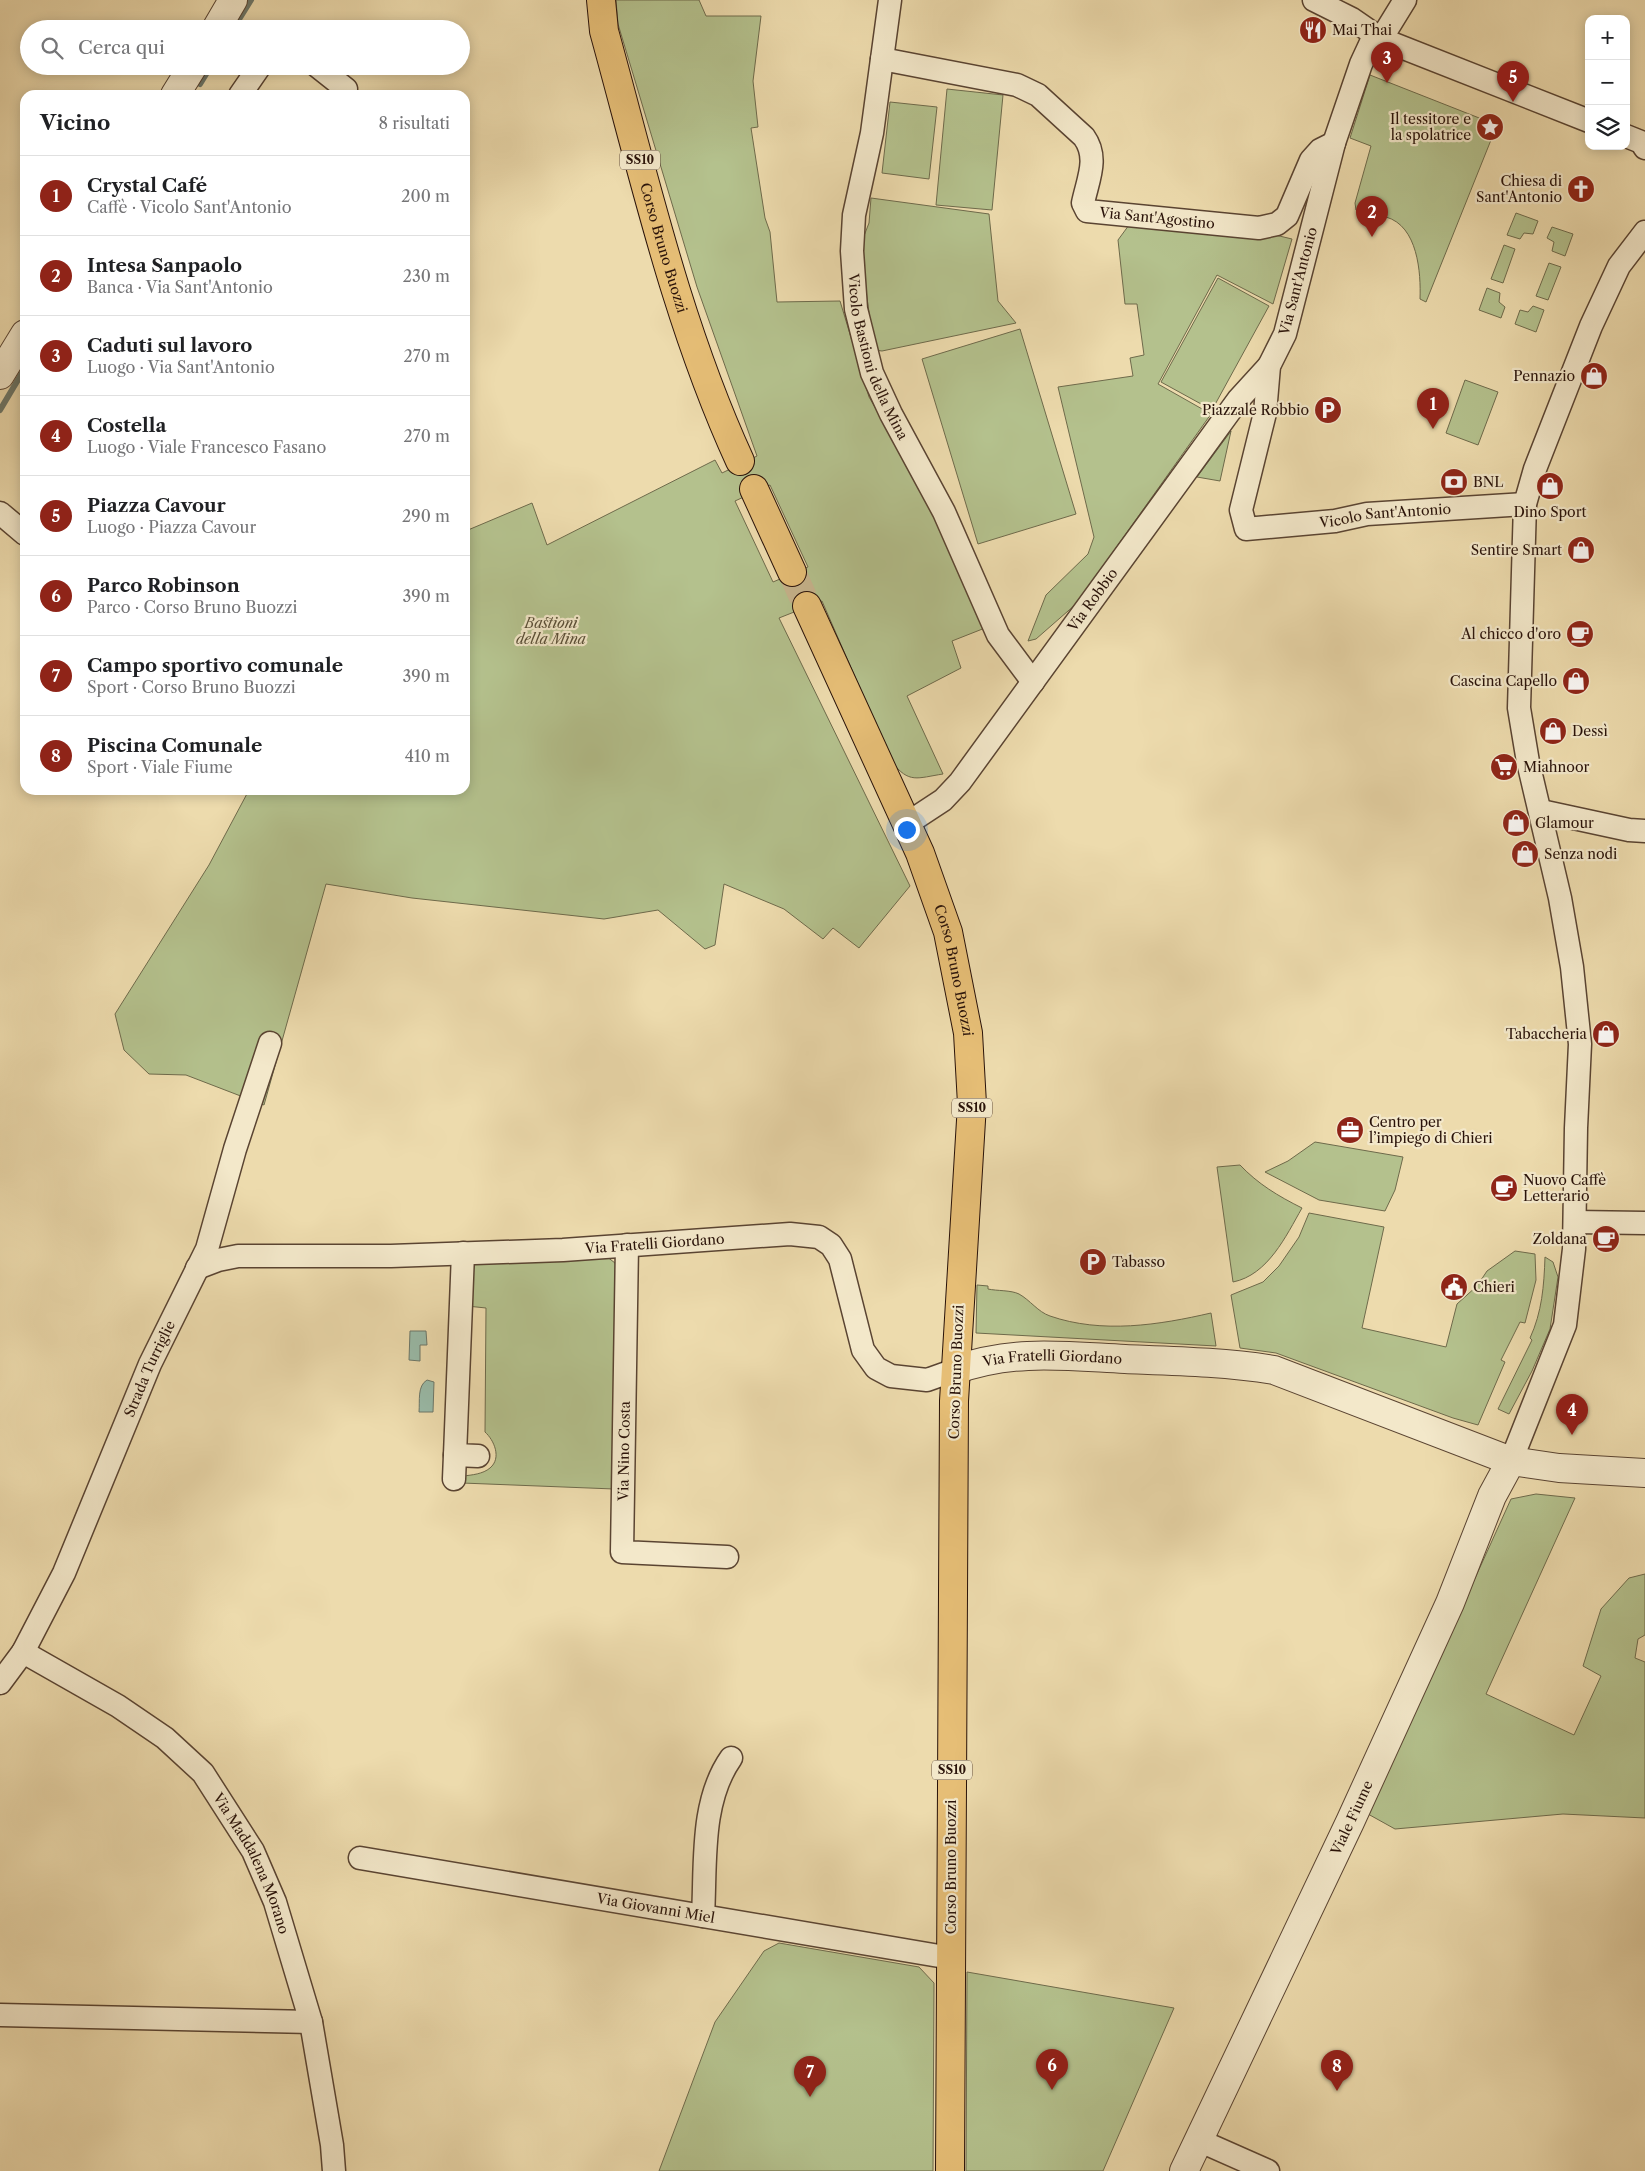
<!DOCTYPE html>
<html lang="it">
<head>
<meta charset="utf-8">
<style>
  :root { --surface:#fff; --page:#f6f6f6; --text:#202124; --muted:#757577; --line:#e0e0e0; --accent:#8f2418 }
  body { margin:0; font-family:"Libre Caslon Text",serif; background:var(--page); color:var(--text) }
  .controls { position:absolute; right:15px; top:15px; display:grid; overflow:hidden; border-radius:10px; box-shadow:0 2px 12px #0003 }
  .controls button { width:45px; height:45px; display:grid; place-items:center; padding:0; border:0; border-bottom:1px solid var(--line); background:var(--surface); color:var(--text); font:25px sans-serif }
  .you { position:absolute; left:906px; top:829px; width:18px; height:18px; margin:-12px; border:4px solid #fff; border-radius:50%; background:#1a73e8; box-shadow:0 0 0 8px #1a73e833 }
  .badge { display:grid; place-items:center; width:32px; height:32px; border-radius:50%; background:var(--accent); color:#fff; font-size:16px; font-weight:700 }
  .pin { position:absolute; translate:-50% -41px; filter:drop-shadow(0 1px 2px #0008) }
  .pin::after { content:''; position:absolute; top:26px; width:18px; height:15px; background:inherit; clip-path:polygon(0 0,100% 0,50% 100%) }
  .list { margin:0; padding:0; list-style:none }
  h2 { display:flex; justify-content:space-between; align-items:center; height:65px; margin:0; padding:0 20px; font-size:21px }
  h2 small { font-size:16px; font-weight:400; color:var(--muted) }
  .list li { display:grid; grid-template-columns:32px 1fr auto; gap:15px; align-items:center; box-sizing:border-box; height:80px; padding:0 20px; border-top:1px solid var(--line) }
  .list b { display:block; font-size:19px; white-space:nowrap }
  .list p { margin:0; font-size:16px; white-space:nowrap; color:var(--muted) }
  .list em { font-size:16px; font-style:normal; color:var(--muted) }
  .icon { flex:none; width:28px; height:28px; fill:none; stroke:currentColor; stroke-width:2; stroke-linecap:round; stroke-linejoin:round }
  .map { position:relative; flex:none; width:1645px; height:2171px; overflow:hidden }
  .search { position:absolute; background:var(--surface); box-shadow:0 2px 12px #0003; left:20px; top:20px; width:450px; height:55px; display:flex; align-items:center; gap:12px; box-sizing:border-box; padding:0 18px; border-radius:28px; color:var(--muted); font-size:19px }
  .panel { position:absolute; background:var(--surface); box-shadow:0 2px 12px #0003; left:20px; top:90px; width:450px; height:705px; border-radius:15px }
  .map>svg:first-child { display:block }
  .green { fill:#b4c18d; stroke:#6e6a4b; fill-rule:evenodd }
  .water { fill:#99bba9; stroke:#6c7769 }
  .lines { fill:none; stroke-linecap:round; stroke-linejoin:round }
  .stream { stroke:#6c7769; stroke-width:6 }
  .primary-tunnel { stroke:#c6b38c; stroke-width:28; stroke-dasharray:28 14; stroke-linecap:butt }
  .minor-casing { stroke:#5a4432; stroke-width:25 }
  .tertiary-casing { stroke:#5a4432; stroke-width:30 }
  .primary-casing { stroke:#291209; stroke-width:30 }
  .minor { stroke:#f3e8ca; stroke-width:22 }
  .tertiary { stroke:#f3e8ca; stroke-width:28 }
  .primary { stroke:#e6be76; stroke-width:28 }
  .labels { text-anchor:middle; stroke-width:4.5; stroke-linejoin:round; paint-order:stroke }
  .shield { fill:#f3e8ca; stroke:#665243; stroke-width:1 }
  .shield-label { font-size:12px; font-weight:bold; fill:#291209 }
  .poi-label { font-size:14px; fill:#291209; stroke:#f3e8ca; text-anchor:start }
  .street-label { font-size:14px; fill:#291209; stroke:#f3e8ca }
  .park-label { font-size:14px; font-style:italic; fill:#5a4f37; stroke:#f3e8ca }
</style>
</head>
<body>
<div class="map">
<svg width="1645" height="2171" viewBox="0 0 1645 2171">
  <rect width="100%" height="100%" fill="#eddbad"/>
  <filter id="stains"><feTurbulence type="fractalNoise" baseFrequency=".004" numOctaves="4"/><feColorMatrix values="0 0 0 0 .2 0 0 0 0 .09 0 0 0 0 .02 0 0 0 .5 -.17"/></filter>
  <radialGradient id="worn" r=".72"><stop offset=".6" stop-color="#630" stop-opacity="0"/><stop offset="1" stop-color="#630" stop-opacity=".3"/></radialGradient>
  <!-- green -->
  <path class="green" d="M616 0H699L706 16H761L753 81 758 127 751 128 765 218 770 232 777 302 840 301 869 397 922 488 985 628 952 641 961 668 907 696 943 774C917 778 909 784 892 762L822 601 779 618 910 886 859 948 833 928 823 939 784 909 724 884 715 945 705 949 658 910 604 919 412 898 326 884 264 1105 186 1075 149 1074 124 1050 115 1014 209 865 249 790H465V527L468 530 532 503 547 545 715 460 722 473 757 456 697 287 618 24ZM770 485 808 567 773 582 735 501Z
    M1370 75 1497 125 1426 302 1420 299C1421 273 1418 226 1386 217 1375 214 1364 219 1356 210L1355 203 1371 146 1350 138Z
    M947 89 1003 95 992 210 936 205Z
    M890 102 937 107 929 179 882 173Z
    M871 198 989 214 998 301 1016 323 882 351 874 350 860 246 869 223Z
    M1516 213 1538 221 1533 234 1524 233 1520 239 1507 235Z
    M1129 225 1267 233 1292 239 1273 304 1217 275 1158 384 1211 414 1076 604 1036 639 1028 641 1046 595 1088 554 1094 537 1058 387 1133 376 1130 358 1144 355 1137 304H1125L1118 240Z
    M1552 227 1573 234 1565 256 1552 251 1554 242 1547 238Z
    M1504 245 1515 249 1503 283 1491 279Z
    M1549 263 1561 267 1548 300 1536 296Z
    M1218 278 1269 306 1212 410 1161 382Z
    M1487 288 1500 293 1499 302 1505 307 1501 318 1479 310Z
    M1533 306 1544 310 1536 332 1515 324 1520 310 1528 312Z
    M1020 329 1076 514 978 544 922 359Z
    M1465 380 1498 392 1478 445 1446 433Z
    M1231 431 1220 481 1197 477Z
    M1315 1142 1403 1157 1395 1190 1385 1211 1319 1200 1265 1172 1288 1161Z
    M1240 1165C1258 1184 1278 1196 1302 1208 1286 1236 1268 1275 1233 1282L1217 1167Z
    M1309 1213 1384 1227 1362 1328 1446 1347 1457 1304 1477 1286 1487 1271 1515 1251 1535 1254 1536 1280 1525 1323 1520 1322 1501 1360 1505 1362 1478 1425 1453 1418 1276 1353 1240 1348 1231 1295 1263 1282 1279 1266 1299 1237Z
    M606 1256 615 1263 617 1270 614 1489 462 1483 463 1476C472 1475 483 1474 490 1468 502 1458 494 1440 485 1432L486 1308 467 1306 469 1263Z
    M1545 1257 1553 1262 1558 1277 1550 1329 1532 1371 1509 1414 1498 1409 1532 1340 1530 1338C1542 1312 1544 1286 1545 1257Z
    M977 1285 988 1286V1289C997 1291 1011 1290 1019 1294 1030 1300 1038 1312 1050 1316 1102 1334 1159 1325 1211 1313L1216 1346 976 1333Z
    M1536 1494 1575 1498 1486 1694 1574 1735 1601 1676 1583 1666 1601 1609 1629 1578 1645 1574V1635L1638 1639 1635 1658 1645 1662V1818L1563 1814 1395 1829 1368 1814 1511 1499Z
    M779 1943 919 1967 934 1983 933 2171H659L715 2022 764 1951Z
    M967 1972 1174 2008 1103 2171H966Z"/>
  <!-- water -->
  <path class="water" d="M410 1331H426L427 1345H420V1361L409 1360Z
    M427 1380 434 1382 433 1412H419C420 1401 417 1386 427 1380Z"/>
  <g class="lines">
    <!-- stream -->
    <path class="stream" d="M233 29 251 0
      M200 84 211 66
      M0 410 25 368"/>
    <!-- primary-tunnel -->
    <path class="primary-tunnel" d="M792 572 807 606"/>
    <!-- minor casing -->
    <g class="minor-casing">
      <g id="minor">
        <path id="s1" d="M890 0 872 133 854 215 852 251 856 309 872 373 891 414 944 512 998 635 1033 682"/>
        <path d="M1314 0 1352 19 1381 39 1589 121"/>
        <path id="s2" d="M1374 36 1361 64 1334 143 1285 334 1269 366 1265 413 1241 510 1246 529 1335 521 1367 514 1525 504"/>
        <path d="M1381 39 1405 0"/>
        <path id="s3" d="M882 59 1017 85 1038 95 1084 137C1099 158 1088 179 1083 203L1087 211 1259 228 1277 224 1287 216 1311 160 1320 150 1334 143"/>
        <path d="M317 66 346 89"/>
        <path d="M240 95 260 66"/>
        <path d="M1626 136 1641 142 1645 148"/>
        <path d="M0 513 25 534"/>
        <path d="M1541 811 1629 830 1645 831"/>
        <path id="s4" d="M908 823 943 800 960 782 1238 400 1269 366"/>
        <path d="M1575 1222 1645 1223"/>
        <path d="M627 1245 622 1552 727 1557"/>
        <path d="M463 1253 455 1455 478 1456"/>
        <path id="s5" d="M197 1268 218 1260 238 1256H391L563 1250 790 1234 819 1237 831 1245 840 1259 863 1350 876 1368 891 1376 927 1380 955 1370"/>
        <path d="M1511 1461 1565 1325 1574 1249 1576 1128 1580 1044 1572 967 1560 898 1528 762 1519 708 1525 504 1535 469 1591 326 1619 266 1645 232"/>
        <path d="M454 1479 455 1455"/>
        <path id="s6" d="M23 1652 118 1706 165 1738 203 1773 253 1851 275 1902 311 2022 332 2145 334 2171"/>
        <path id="s7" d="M0 1683 23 1652 64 1573 150 1364 207 1249 235 1149 270 1043"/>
        <path id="s8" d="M360 1858 951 1958"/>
        <path d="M703 1916C706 1864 700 1802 731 1758"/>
        <path d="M0 2015 311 2022"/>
        <path d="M1198 2140 1268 2171"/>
      </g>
    </g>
    <!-- tertiary casing -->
    <g class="tertiary-casing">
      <g id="tertiary">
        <path d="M216 29 233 0"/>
        <path d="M175 95 193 66"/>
        <path d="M0 375 25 334"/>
        <path id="s9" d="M955 1370C1014 1349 1064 1356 1125 1359 1175 1361 1224 1362 1274 1370L1511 1461 1559 1468 1645 1473"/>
        <path id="s10" d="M1184 2171 1350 1822 1450 1603 1492 1496 1511 1461"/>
      </g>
    </g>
    <!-- primary casing -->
    <g class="primary-casing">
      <g id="primary">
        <path id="s11" d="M601 0 604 31C644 176 677 324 740 461"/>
        <path d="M754 489 792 572"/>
        <path id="s12" d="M807 606 920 853 948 932 968 1033 972 1104 954 1401 950 2171"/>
      </g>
    </g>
    <!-- minor -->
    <use href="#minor" class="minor"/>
    <!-- tertiary -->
    <use href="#tertiary" class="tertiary"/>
    <!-- primary -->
    <use href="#primary" class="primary"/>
  </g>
  <!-- icons -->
  <defs>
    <g id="restaurant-disc" transform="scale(1.4375)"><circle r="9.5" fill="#8f2418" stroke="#f3e8ca"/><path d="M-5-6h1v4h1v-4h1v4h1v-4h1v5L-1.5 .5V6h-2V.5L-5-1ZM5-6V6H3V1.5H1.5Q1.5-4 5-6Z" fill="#fff"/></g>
    <g id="sight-disc" transform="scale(1.4375)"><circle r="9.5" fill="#8f2418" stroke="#f3e8ca"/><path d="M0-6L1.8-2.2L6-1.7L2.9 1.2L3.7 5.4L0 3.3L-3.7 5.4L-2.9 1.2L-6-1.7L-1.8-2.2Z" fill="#fff"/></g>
    <g id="church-disc" transform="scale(1.4375)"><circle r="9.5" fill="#8f2418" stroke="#f3e8ca"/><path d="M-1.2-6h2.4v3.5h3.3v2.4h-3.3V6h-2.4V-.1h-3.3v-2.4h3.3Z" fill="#fff"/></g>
    <g id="shop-disc" transform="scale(1.4375)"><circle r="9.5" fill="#8f2418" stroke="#f3e8ca"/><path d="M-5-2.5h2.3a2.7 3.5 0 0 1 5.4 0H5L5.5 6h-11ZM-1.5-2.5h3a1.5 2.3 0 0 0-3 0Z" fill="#fff"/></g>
    <g id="parking-disc" transform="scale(1.4375)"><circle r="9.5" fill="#8f2418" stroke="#f3e8ca"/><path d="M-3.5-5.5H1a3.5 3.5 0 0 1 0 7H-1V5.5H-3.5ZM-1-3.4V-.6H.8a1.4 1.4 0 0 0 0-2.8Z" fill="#fff"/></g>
    <g id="bank-disc" transform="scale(1.4375)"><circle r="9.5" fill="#8f2418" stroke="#f3e8ca"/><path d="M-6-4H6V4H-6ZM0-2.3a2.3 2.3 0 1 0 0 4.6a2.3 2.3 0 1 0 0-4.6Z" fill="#fff"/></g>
    <g id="cafe-disc" transform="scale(1.4375)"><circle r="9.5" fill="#8f2418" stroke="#f3e8ca"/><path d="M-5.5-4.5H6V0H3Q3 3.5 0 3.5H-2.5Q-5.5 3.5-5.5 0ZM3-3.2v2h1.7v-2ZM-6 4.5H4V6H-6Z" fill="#fff"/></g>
    <g id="supermarket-disc" transform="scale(1.4375)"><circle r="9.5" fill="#8f2418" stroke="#f3e8ca"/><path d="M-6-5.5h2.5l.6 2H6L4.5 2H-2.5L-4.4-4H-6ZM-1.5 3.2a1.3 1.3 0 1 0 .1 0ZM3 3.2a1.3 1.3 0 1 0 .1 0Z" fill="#fff"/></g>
    <g id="office-disc" transform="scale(1.4375)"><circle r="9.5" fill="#8f2418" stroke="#f3e8ca"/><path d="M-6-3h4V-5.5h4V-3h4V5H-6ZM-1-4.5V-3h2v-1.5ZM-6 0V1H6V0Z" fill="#fff"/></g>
    <g id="civic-disc" transform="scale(1.4375)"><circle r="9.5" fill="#8f2418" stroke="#f3e8ca"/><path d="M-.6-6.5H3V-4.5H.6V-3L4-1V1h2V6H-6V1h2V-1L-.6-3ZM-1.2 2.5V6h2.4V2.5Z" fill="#fff"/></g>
  </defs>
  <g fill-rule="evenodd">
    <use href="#restaurant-disc" x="1313" y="30"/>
    <use href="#sight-disc" x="1490" y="127"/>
    <use href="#church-disc" x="1581" y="189"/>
    <use href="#shop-disc" x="1594" y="376"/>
    <use href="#parking-disc" x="1328" y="410"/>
    <use href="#bank-disc" x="1454" y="482"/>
    <use href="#shop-disc" x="1550" y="486"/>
    <use href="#shop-disc" x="1581" y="550"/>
    <use href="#cafe-disc" x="1580" y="634"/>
    <use href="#shop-disc" x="1576" y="681"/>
    <use href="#shop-disc" x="1553" y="731"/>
    <use href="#supermarket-disc" x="1504" y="767"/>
    <use href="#shop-disc" x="1516" y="823"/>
    <use href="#shop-disc" x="1525" y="854"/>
    <use href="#shop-disc" x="1606" y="1034"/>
    <use href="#office-disc" x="1350" y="1130"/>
    <use href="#cafe-disc" x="1504" y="1188"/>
    <use href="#cafe-disc" x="1606" y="1239"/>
    <use href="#parking-disc" x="1093" y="1262"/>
    <use href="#civic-disc" x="1454" y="1287"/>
  </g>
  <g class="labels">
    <!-- shield labels -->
    <g class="shield">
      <rect x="620" y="150.5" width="40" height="19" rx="4"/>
      <rect x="952" y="1098.5" width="40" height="19" rx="4"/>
      <rect x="932" y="1760.5" width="40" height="19" rx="4"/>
    </g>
    <g class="shield-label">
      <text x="640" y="164">SS10</text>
      <text x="972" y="1112">SS10</text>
      <text x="952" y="1774">SS10</text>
    </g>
    <!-- poi labels -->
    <g class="poi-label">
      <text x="1332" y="35">Mai Thai</text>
      <text x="1471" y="124" text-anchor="end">Il tessitore e<tspan x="1471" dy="16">la spolatrice</tspan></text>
      <text x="1562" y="186" text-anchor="end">Chiesa di<tspan x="1562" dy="16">Sant'Antonio</tspan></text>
      <text x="1575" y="381" text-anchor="end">Pennazio</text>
      <text x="1309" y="415" text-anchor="end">Piazzale Robbio</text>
      <text x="1473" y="487">BNL</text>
      <text x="1550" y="517" text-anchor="middle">Dino Sport</text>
      <text x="1562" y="555" text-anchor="end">Sentire Smart</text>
      <text x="1561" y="639" text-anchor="end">Al chicco d'oro</text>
      <text x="1557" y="686" text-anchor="end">Cascina Capello</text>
      <text x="1572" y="736">Dessì</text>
      <text x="1523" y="772">Miahnoor</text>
      <text x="1535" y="828">Glamour</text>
      <text x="1544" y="859">Senza nodi</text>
      <text x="1587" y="1039" text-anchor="end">Tabaccheria</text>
      <text x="1369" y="1127">Centro per<tspan x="1369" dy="16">l’impiego di Chieri</tspan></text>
      <text x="1523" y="1185">Nuovo Caffè<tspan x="1523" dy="16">Letterario</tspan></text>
      <text x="1587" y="1244" text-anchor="end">Zoldana</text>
      <text x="1112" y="1267">Tabasso</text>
      <text x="1473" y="1292">Chieri</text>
    </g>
    <!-- street labels -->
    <g class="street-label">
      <text dy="5" stroke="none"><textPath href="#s3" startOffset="371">Via Sant'Agostino</textPath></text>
      <text dy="5" stroke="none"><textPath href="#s11" startOffset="256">Corso Bruno Buozzi</textPath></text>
      <text transform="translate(1298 281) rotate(-75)" y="5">Via Sant'Antonio</text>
      <text dy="5" stroke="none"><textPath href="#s1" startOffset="364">Vicolo Bastioni della Mina</textPath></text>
      <text dy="5" stroke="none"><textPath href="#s2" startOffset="654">Vicolo Sant'Antonio</textPath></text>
      <text dy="5" stroke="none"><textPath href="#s4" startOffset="292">Via Robbio</textPath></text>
      <text dy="5" stroke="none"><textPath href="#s12" startOffset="394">Corso Bruno Buozzi</textPath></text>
      <text dy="5" stroke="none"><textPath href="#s5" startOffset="460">Via Fratelli Giordano</textPath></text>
      <text dy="5" stroke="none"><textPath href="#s9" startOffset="99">Via Fratelli Giordano</textPath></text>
      <text dy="5" stroke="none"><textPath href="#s7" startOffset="349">Strada Turriglie</textPath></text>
      <text transform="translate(956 1372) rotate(-88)" y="5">Corso Bruno Buozzi</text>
      <text transform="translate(624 1451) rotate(-89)" y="5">Via Nino Costa</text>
      <text dy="5" stroke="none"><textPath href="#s10" startOffset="391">Viale Fiume</textPath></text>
      <text dy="5" stroke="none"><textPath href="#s6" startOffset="321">Via Maddalena Morano</textPath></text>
      <text transform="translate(951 1867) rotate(-90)" y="5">Corso Bruno Buozzi</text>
      <text dy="5" stroke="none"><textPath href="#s8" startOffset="300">Via Giovanni Miel</textPath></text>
    </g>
    <!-- park labels -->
    <g class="park-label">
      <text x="551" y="628">Bastioni<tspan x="551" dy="16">della Mina</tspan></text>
    </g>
  </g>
  <rect width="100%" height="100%" filter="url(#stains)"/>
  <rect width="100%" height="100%" fill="url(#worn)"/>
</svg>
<div class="controls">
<button>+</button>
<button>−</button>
<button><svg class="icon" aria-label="layers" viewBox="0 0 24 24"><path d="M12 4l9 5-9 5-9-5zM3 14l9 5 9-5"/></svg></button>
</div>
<div class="you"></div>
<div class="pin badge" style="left:1433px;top:429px">1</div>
<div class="pin badge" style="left:1372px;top:237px">2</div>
<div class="pin badge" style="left:1387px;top:83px">3</div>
<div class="pin badge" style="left:1572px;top:1435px">4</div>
<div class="pin badge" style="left:1513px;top:102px">5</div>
<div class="pin badge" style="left:1052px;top:2090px">6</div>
<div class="pin badge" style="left:810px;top:2097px">7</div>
<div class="pin badge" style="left:1337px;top:2091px">8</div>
<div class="search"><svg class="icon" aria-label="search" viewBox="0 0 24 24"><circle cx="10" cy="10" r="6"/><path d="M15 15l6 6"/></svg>Cerca qui</div>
<section class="panel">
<h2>Vicino<small>8 risultati</small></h2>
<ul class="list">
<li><span class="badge">1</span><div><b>Crystal Café</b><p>Caffè · Vicolo Sant'Antonio</p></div><em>200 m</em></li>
<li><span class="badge">2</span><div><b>Intesa Sanpaolo</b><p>Banca · Via Sant'Antonio</p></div><em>230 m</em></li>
<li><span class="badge">3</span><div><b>Caduti sul lavoro</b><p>Luogo · Via Sant'Antonio</p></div><em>270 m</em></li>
<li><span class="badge">4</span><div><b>Costella</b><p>Luogo · Viale Francesco Fasano</p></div><em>270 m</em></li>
<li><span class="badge">5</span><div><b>Piazza Cavour</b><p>Luogo · Piazza Cavour</p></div><em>290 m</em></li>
<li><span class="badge">6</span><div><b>Parco Robinson</b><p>Parco · Corso Bruno Buozzi</p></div><em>390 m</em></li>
<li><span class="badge">7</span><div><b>Campo sportivo comunale</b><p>Sport · Corso Bruno Buozzi</p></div><em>390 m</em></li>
<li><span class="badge">8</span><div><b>Piscina Comunale</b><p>Sport · Viale Fiume</p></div><em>410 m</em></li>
</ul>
</section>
</div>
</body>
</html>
